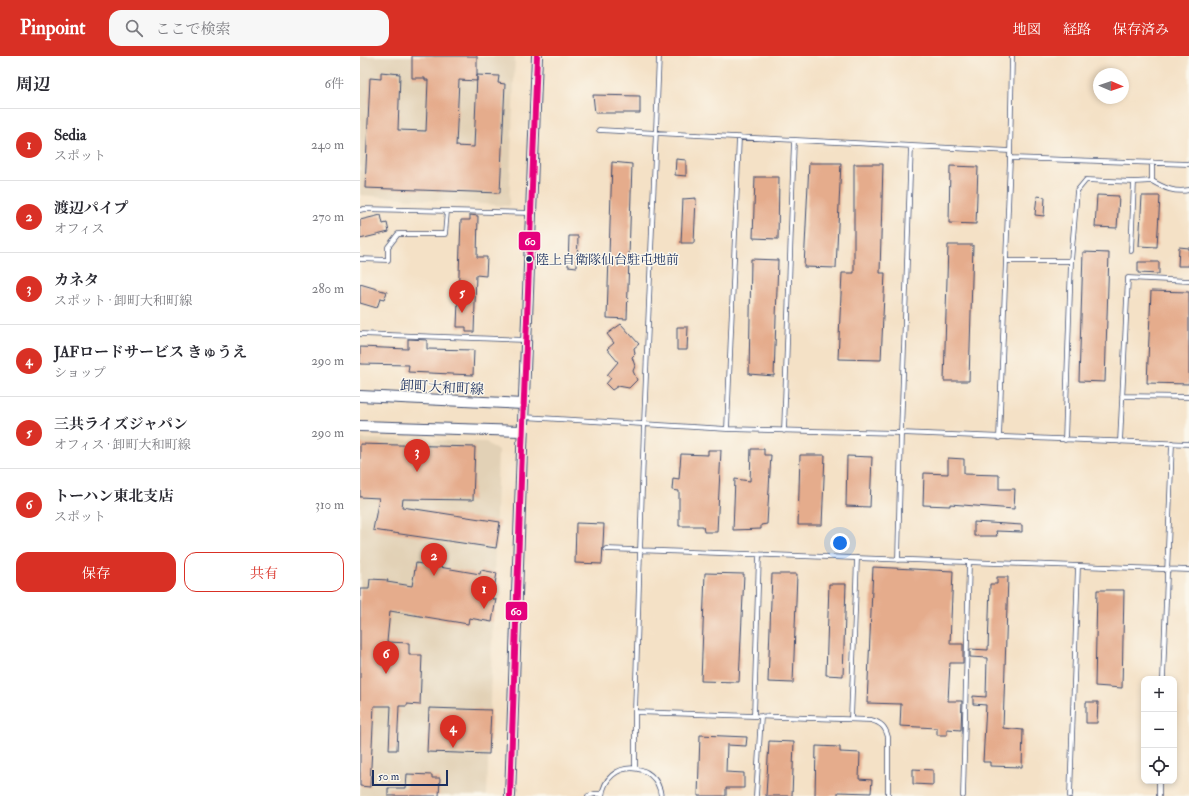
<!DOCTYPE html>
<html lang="ja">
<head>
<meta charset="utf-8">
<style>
  :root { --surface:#fff; --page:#f7f7f7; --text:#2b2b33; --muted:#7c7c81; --line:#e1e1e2; --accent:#d93025 }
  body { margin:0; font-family:"IM FELL Double Pica","Noto Serif JP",serif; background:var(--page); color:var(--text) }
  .controls { position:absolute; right:12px; bottom:12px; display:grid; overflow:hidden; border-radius:8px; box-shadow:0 2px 6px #0003 }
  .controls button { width:36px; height:36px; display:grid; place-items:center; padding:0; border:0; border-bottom:1px solid var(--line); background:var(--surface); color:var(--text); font:20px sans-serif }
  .compass { position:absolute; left:733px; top:12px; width:36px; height:36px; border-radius:50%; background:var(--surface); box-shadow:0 2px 6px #0003; rotate:92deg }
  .scale { position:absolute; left:12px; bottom:10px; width:76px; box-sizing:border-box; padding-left:4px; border:2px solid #1b2f5e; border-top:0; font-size:11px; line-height:14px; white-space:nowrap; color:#1b2f5e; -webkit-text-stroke:3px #fbf7ec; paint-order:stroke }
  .you { position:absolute; left:480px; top:487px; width:14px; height:14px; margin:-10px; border:3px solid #fff; border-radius:50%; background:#1a73e8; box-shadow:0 0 0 6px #1a73e833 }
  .badge { display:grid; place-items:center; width:26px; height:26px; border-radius:50%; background:var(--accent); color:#fff; font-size:13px; font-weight:700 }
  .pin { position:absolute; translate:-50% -33px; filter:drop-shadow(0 1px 2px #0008) }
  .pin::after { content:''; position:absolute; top:21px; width:14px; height:12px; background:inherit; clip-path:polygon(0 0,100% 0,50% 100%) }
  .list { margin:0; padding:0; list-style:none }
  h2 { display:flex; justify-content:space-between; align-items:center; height:52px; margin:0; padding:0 16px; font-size:17px }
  h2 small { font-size:13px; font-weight:400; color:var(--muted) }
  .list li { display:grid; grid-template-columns:26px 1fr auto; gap:12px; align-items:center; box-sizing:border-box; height:72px; padding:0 16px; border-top:1px solid var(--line) }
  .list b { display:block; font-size:15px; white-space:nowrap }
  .list p { margin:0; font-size:13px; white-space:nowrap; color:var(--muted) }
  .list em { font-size:13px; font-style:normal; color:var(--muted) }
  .actions { display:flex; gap:8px; padding:12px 16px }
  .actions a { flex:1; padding:9px 0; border:1px solid var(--accent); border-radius:12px; text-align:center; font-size:14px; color:var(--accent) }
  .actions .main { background:var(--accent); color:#fff }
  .icon { flex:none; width:22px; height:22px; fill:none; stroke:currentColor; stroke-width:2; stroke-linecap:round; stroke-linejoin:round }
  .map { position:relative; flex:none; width:829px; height:740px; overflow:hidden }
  header { display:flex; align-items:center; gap:24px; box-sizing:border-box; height:56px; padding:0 20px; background:var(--accent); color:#fff }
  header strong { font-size:19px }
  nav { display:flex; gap:22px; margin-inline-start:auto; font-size:14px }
  .search { width:280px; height:36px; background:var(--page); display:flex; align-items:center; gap:10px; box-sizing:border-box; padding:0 14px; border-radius:12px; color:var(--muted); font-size:15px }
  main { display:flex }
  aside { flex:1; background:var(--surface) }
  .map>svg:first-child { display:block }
  .built { fill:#e2d1b6 }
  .building { fill:#e5ac8c }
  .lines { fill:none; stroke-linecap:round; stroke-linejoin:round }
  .service-casing { stroke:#3c4a6e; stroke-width:5.5 }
  .tertiary-casing { stroke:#3c4a6e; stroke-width:12 }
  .service { stroke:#fff; stroke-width:4 }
  .tertiary { stroke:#fff; stroke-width:10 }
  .bus-1-casing { stroke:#fbf7ec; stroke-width:9 }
  .bus-1 { stroke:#e5007d; stroke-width:6 }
  .bus-dot { fill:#1b2f5e; stroke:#fbf7ec; stroke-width:1.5 }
  .labels { text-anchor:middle; stroke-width:3; stroke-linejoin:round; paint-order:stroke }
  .bus-label { font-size:13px; fill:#1b2f5e; stroke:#fbf7ec; text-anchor:start }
  .street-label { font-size:14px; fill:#1b2f5e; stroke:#fbf7ec }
  .line-badge { stroke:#fbf7ec; stroke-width:1.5 }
  .badge-label { font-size:11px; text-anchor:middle; font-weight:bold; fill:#fff }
</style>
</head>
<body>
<header>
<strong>Pinpoint</strong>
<div class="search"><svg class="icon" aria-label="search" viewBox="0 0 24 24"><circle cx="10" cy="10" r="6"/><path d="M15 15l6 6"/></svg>ここで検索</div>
<nav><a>地図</a><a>経路</a><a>保存済み</a></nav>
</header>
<main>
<aside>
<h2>周辺<small>6件</small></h2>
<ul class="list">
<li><span class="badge">1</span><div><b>Sedia</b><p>スポット</p></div><em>240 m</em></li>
<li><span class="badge">2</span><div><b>渡辺パイプ</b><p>オフィス</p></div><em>270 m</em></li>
<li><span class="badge">3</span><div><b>カネタ</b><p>スポット · 卸町大和町線</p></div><em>280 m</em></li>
<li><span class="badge">4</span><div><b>JAFロードサービス きゅうえ</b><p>ショップ</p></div><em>290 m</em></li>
<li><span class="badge">5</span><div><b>三共ライズジャパン</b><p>オフィス · 卸町大和町線</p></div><em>290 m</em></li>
<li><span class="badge">6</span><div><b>トーハン東北支店</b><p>スポット</p></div><em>310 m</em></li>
</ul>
<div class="actions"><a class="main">保存</a><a>共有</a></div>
</aside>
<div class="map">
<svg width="829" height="740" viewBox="0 0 829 740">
  <rect width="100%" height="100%" fill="#fbf7ec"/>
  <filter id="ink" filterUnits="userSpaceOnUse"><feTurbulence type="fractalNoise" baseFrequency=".025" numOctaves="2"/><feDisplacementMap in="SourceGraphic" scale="8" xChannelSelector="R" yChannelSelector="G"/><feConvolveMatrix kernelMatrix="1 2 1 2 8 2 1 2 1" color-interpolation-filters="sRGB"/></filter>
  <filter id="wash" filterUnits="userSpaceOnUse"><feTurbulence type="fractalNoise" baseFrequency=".012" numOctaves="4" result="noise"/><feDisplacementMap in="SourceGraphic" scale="16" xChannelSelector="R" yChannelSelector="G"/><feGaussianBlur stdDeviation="0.9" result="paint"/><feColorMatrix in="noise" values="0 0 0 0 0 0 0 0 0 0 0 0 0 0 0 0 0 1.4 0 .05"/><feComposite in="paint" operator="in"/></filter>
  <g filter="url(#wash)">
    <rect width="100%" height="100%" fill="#f4e1c6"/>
    <!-- built -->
    <path class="built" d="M0 0H155L149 150 0 139Z
      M0 383 126 386 138 395 127 740H0Z"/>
    <g id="blocks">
      <!-- building -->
      <path class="building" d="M52 0H117V25L99 24 96 90 114 91 117 19 139 20 138 27 145 28 140 137 5 132 10 22 21 23V16L40 18 38 74 66 75 68 24H65V22H52Z
        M233 39 280 40V57H235Z
        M316 103 326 104V120L315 119Z
        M252 106 272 108 267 263 247 262Z
        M449 107H481L476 212 444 211Z
        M494 108H523L520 217H525L521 304 478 303 482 217H494Z
        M590 110 618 111 616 168 589 167Z
        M395 121H419L418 183 393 182Z
        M737 139 759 140 757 172 735 171Z
        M677 140 685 141 684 160 675 159Z
        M782 140H800L797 191 779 190Z
        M336 142 334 187H321L323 143Z
        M21 159 23 168 27 167 29 176 0 183V164Z
        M110 159 118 160 117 201H127L126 220 116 219 114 276H106V271H97L101 164H110Z
        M209 180H218L217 211 208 210Z
        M588 189H613L609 325H584Z
        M819 191 829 192V210H818Z
        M723 196 749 197 745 326 719 325Z
        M391 203 418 204 414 320 389 318Z
        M778 206H799V218L778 217Z
        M0 228 27 236 24 244 20 243 17 252 0 247Z
        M791 235 829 236V328L787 327Z
        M261 268 279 288 274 292 275 298 272 301 275 310 273 315 277 324 269 332 258 330 252 334 246 328 251 322 247 319 258 306 247 293 254 287 247 278Z
        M317 271H328L327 294H317Z
        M48 283 67 284V293L114 294 113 319 48 316 49 309 0 308V291L48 293Z
        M0 388 115 391 113 444 43 443 42 451 140 466 136 492 13 474 19 442 0 441Z
        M391 393H404V399H411L407 468 401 469V473L373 474 375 423 390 425Z
        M348 394H361L357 476H344L343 470H319V435L312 434 313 422 319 423 321 398 348 399Z
        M440 399H465L462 469H438Z
        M487 400 512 401 510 451 486 450Z
        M588 402 604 403V418L639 419V433H655L654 453 590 448V450L563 449 564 417 588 418Z
        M614 466 662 469V476L636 475 637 480H614Z
        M216 467 244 468 242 508 215 507Z
        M56 507 120 518 121 514 137 517 132 543H136L132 566 109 562 108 568 30 555 27 586 49 587V599H62L60 649 47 648V650H39L37 694H29L31 650H14L10 731 0 730V533H9L10 523 28 524 27 526 52 530Z
        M513 511 593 515 590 588H603V607H590L588 645H602L601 674 587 673V679H577V672L540 670 541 648 507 647Z
        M345 517 384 518 379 626 341 625Z
        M412 518H437L433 627 408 626Z
        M637 521H648L643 672 663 674 662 711 630 710V706H623L626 649 613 648V640L626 641 627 602 610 601V593L628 594 630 528H637Z
        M469 528H486L483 620 466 619Z
        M737 534H764L762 632 735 630Z
        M726 646H738L737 667H726Z
        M69 652 131 654 129 698 67 696Z
        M340 679 387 681 386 690 367 689 366 716 384 717V732H366V740H338Z
        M409 685 434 686 432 740H406Z
        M456 690 480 691V696L500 697 499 723 512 724 511 737 478 736V740H455Z
        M553 713 573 714V729L553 728Z
        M47 718 72 719V722H80L79 740H28V732H46Z"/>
    </g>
  </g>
  <g filter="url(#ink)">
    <use href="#blocks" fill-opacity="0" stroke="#3c4a6e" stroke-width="1"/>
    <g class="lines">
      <!-- service casing -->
      <g class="service-casing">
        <path id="service" d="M239 74 650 95
          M650 102 829 108
          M792 106V125C804 132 815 137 829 134
          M0 154 4 153 171 157
          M771 195 774 126 792 125
          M0 203 28 204V191L38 178H85L87 155
          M646 205H711L717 135 726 124 774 126
          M0 278 166 284
          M762 340 829 341
          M164 361 367 373 541 377 829 388
          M367 373 379 81
          M424 375 434 84
          M639 382 650 102 652 0
          M705 384 711 205
          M760 386 768 222 829 225
          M246 493 829 514
          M538 504 541 377 551 90
          M803 623 812 387
          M275 656 511 664C521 667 525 670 528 681V740
          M394 660 399 499
          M491 663 497 502
          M275 712V656L284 368 299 0
          M228 740 234 738H242
          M242 740C246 703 297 703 301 740
          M396 740 401 660
          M603 740 609 506
          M710 740 718 510
          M799 740V725"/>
      </g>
      <!-- tertiary casing -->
      <g class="tertiary-casing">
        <path id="tertiary" d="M0 340 163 348
          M0 370 162 375
          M150 740 162 394 177 0"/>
      </g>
      <!-- service -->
      <use href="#service" class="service"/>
      <!-- tertiary -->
      <use href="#tertiary" class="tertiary"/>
      <!-- bus-1 casing -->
      <g class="bus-1-casing">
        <path id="bus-1" d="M150 740 162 394 177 0"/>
      </g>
      <!-- bus-1 -->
      <use href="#bus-1" class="bus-1"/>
    </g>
  </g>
  <!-- markers -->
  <circle class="bus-dot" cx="169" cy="203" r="3.5"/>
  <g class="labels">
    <!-- bus labels -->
    <g class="bus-label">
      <text x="176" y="208">陸上自衛隊仙台駐屯地前</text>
    </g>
    <!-- street labels -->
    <g class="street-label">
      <text transform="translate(82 331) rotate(3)" y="5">卸町大和町線</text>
    </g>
  </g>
  <g class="line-badge">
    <rect x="158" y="175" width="23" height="20" rx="4" fill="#e5007d"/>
    <rect x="145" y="545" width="23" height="20" rx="4" fill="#e5007d"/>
  </g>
  <g class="badge-label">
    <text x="170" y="189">60</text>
    <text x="156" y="559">60</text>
  </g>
</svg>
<div class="controls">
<button>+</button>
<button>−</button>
<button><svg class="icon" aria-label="locate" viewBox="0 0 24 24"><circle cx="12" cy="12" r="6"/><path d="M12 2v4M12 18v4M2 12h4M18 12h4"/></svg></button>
</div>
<svg class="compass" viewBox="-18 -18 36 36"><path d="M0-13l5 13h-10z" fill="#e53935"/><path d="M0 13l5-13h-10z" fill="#7c7c81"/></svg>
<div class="scale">50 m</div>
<div class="you"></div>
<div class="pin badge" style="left:124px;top:553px">1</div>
<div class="pin badge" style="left:74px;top:520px">2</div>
<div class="pin badge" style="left:57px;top:416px">3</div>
<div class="pin badge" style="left:93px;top:692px">4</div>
<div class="pin badge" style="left:102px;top:257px">5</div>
<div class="pin badge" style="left:26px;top:618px">6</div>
</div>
</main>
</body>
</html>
